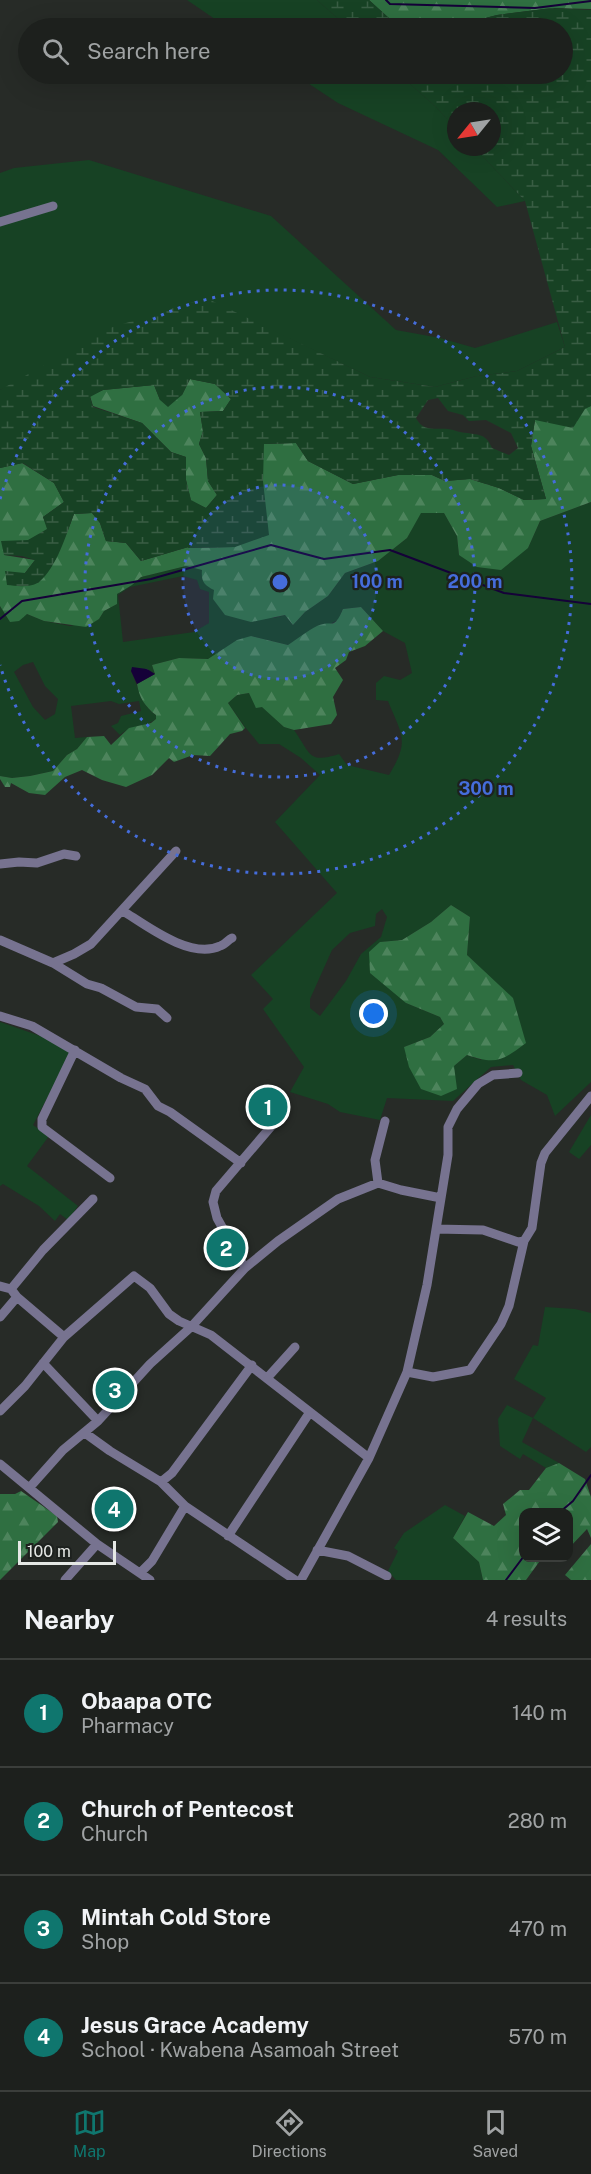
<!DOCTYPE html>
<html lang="en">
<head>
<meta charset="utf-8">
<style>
  :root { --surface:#1d201d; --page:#252826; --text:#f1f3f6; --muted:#a0a3a4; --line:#3b3e3b; --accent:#0f766e }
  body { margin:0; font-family:"Public Sans",sans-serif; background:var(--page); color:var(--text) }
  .controls { position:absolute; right:18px; bottom:18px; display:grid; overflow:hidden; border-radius:12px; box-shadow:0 6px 24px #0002 }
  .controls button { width:54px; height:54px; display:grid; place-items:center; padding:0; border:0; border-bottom:2px solid var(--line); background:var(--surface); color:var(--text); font:30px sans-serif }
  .compass { position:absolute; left:447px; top:102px; width:54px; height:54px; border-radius:50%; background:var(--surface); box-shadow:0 6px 24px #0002; rotate:240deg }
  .scale { position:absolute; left:18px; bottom:15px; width:98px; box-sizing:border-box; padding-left:6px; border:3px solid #e5e8e5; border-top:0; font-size:16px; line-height:21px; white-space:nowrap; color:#e5e8e5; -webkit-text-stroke:4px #1d211e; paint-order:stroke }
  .you { position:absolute; left:374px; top:1014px; width:21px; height:21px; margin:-15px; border:4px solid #fff; border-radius:50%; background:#1a73e8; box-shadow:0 0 0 9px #1a73e833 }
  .badge { display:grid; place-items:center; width:39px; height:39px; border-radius:50%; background:var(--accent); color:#fff; font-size:20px; font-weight:700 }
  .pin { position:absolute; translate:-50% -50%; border:3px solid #fff; box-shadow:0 2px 6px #0006 }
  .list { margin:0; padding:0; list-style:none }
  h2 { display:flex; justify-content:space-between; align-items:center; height:78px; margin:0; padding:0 24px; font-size:26px }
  h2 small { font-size:20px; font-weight:400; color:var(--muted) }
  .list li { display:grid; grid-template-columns:39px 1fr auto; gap:18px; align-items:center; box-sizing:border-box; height:108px; padding:0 24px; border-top:2px solid var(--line) }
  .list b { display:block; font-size:22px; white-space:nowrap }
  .list p { margin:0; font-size:20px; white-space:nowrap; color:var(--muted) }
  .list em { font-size:20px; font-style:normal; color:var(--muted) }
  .icon { flex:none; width:33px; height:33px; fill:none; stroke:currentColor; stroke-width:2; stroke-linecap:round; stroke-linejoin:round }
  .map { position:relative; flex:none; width:591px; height:1580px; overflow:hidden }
  .search { position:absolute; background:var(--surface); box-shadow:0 6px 24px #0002; left:18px; right:18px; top:18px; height:66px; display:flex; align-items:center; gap:15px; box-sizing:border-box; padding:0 21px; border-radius:33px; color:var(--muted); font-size:22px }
  .sheet { height:510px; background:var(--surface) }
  nav { display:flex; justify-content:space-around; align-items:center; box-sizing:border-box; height:84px; border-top:2px solid var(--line); background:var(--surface); font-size:16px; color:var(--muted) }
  nav a { display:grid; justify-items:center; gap:3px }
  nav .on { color:var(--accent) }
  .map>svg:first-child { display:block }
  .grass { fill:#174224; fill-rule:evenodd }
  .forest { fill:url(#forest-firs) }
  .wetland { fill:url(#wetland-marsh); fill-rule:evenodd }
  .water { fill:url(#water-ripples) }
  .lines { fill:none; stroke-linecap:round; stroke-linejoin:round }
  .stream { stroke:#150138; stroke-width:2 }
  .minor { stroke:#777390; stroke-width:9 }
  .ring { fill:none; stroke:#456ddb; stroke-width:3; stroke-dasharray:3 6 }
  .centre { fill:#456ddb; stroke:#1d211e; stroke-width:3 }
  .ring-label { font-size:18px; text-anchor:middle; font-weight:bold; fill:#456ddb; stroke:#1d211e; stroke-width:4.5; stroke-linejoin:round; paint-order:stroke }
</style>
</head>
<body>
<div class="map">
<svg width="591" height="1580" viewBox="0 0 591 1580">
  <defs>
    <pattern id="forest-firs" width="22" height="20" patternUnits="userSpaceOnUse" patternTransform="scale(1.5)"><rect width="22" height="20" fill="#2f6f41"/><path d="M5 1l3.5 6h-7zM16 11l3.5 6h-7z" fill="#4d845c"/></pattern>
    <pattern id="wetland-marsh" width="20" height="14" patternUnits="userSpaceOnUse" patternTransform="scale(1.5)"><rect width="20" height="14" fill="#174224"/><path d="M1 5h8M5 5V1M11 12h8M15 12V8" fill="none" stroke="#395d44"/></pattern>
    <pattern id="water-ripples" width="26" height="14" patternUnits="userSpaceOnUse" patternTransform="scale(1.5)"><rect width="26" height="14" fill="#150138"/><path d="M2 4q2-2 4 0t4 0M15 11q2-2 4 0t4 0" fill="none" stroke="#372655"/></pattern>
  </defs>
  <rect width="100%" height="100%" fill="#272b27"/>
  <!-- grass -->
  <path class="grass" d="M187 0H317L349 28H228Z
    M294 74H399L435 106 456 128V147H474L525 201 497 207 438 150 338 103Z
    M89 160 271 216 396 330 440 338 475 348 557 322 565 347 517 371 477 376 435 387 370 377 206 299 0 390V173L14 168Z
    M591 502V1082L555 1116 547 1095 521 1080 513 1065 491 1067 453 1101 387 1098 380 1120 340 1112 328 1104 290 1092 304 1067 263 1009 273 999 251 975 337 893 275 822 320 775 301 758 279 744H259L245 727 228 703 237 695 249 693 284 727 294 730C311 754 308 764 339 754L347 765 389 775C410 740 402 736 388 701L376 700V683L384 676 400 680 412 673 405 643 383 631 361 607 343 609 338 620 288 645 251 636 208 659 179 658 152 665 155 674 147 669 131 671C139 688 140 704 156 715V719C144 728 133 724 120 735L111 726 118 723 121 716 141 711 139 701 119 704 111 701 71 706 75 738 87 737 77 749 67 755 53 771 30 776 12 778 0 776V606L10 622 27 614 44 621 70 626 99 619 104 611 117 604V594L132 585 141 577 186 566 202 570 214 590 274 618 285 615 293 625 305 612 328 596 345 573 378 561 407 538 420 513H444L457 536 459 555 528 548 540 521ZM183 576 197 580 200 589 209 592V623L194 632 123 642 118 595 130 587ZM33 662 45 686 58 699 55 714 45 720 33 707 14 672 23 665ZM451 905 470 917 467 955 483 972 481 1060 467 1055 454 1066 404 1047 430 1037 444 1024 440 1017 406 1003 381 942 402 940 431 922ZM382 909 387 917 381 937 361 954 346 981 320 1016 310 1008V999L332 950 350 933 375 926 376 914Z
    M0 1022 46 1038 71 1052 33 1125 49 1136 27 1166 78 1206 68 1220 60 1214 55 1221 39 1206 3 1184 0 1186Z
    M591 1115V1145L579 1159 569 1152Z
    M545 1307 575 1309 591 1313V1447L586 1452 533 1418 522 1442 559 1463 546 1468 523 1454 520 1459 500 1446 498 1419 507 1405 533 1418 546 1398 514 1379 533 1345 538 1346Z
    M445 1505 465 1516 453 1538 479 1562 483 1580H396L388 1571 398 1551 394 1548 404 1533Z"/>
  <!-- forest -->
  <path class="forest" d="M369 0H591V9L552 8 497 15 450 27 390 19Z
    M190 379 215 384 231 399 223 411 200 412 203 431 199 444 206 458 208 481 217 495 206 508 191 501 186 480V457L171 452 142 423 93 406 90 396 103 390 154 385 160 400 182 395Z
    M591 406V502L540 521 528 548 501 570 477 567 459 555 457 536 444 513H421L407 538 378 561 345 573 328 596 305 612 293 625 285 615 251 622 225 615 213 599 214 590C204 585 201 581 202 570L186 566 141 577 132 585 117 594V604L104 611 99 619 86 627 44 621 27 614 19 621 10 622 0 606V468L22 463 54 483 64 502 43 517 48 529 4 555 35 560 25 573 38 583C54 561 65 540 74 514L92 513 100 523 106 541 126 543 141 561 185 548 235 547 263 481V444L296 443 308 461 353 484 398 475H432L445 481 470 479 499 488 524 500 546 499 531 446 535 420Z
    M361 607 383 631 365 646 349 652 346 660 335 668 343 680 333 697 337 715 331 724 294 730 284 727 262 707 256 708 249 693 237 695 228 703 245 728 242 731 230 734 210 756 193 755 174 762 169 758 152 775 126 787 102 780 82 770 65 777 45 795 29 793 11 783 10 787H5L0 779V776L12 778 30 776 53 771 67 755 77 749 87 737 104 736 111 745 129 728 151 723 156 719V715C145 707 139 697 137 684L155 674 152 665 179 658 208 659 237 640 251 636 288 645C297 639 307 631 317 626 333 619 333 632 343 609Z
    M451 905 470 917 467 955 513 998 526 1043C502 1061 496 1065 467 1055L454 1066 457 1089 441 1096 421 1089 409 1067 404 1047 430 1037 444 1024 440 1017 406 1003 370 973 369 952 380 942 402 940 431 922Z
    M559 1463 585 1479 591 1497V1538L587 1529 569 1548 568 1512H524V1558H542L526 1580H483L479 1562 453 1538 468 1512 494 1526 506 1515 503 1504 520 1490H529L546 1468Z
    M21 1491 57 1516 58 1522 0 1580V1494H15Z
    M591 1544V1580H571L565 1575Z"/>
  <!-- wetland -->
  <path class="wetland" d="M317 0H369L390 19 450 27 497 15 552 8 591 10V406L585 409 573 428 535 420 531 446 546 499 524 500 499 488 470 479 445 481 432 475H398L353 484 308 461 296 443 264 444 263 481 269 535 235 547 185 548 141 561 126 543 106 541 100 523 92 513 74 514C66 535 57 567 39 582 31 588 16 586 7 585L5 571 25 573 35 560 22 556 4 555 1 541 28 540 47 529 43 517 64 502 54 483 23 463 0 468V390L110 328 206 298 370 377 435 387 477 376 517 371 565 347 525 201 474 147H492V111H456V128L435 106 399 74H562V28H349ZM190 379 215 384 231 399 223 411 200 412 203 431 199 444 206 458 208 481 217 495 206 508 191 500 186 480V457L171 452 142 423 93 407 90 397 103 390 154 385 160 400 168 407 182 395ZM438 398 448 411 463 415 469 421 486 420 511 433 518 448 509 455 492 448C486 434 480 435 467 433 461 433 455 430 448 429 434 428 423 432 416 418L428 400Z"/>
  <!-- water -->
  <path class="water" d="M132 667 147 669 155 674 137 684 131 671Z"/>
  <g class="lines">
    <!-- stream -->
    <path class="stream" d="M386 0 390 4 535 8 591 1
      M0 619 22 601 151 579 271 545 324 559 390 550 504 593 591 604
      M560 1512 573 1501 591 1475
      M506 1580 524 1556"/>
    <!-- minor -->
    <path class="minor" d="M0 222 53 206
      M0 864 19 862 37 863 64 854 76 856
      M123 911C147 926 191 960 220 946 224 945 228 940 232 938
      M0 940 53 963 74 954 91 944 176 851
      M53 963 87 984 101 988 136 1007 157 1009 167 1018
      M0 1016 32 1026 121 1078 145 1089 158 1106 170 1112 241 1163
      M75 1050 42 1119V1127L110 1178
      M378 1183 375 1160 385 1121
      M436 1229 483 1230 518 1242 524 1241 532 1228 541 1163 545 1153 591 1096
      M245 1268 217 1218 213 1202 216 1191 280 1116
      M0 1286 11 1289 17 1297 64 1337
      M11 1289 43 1250 93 1199
      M0 1317 17 1297
      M43 1363 98 1421
      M407 1372 433 1377 470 1370 501 1324 509 1306 524 1241
      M268 1377 295 1347
      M0 1411 25 1386 64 1337 134 1276 150 1288 169 1314 179 1321 211 1335 369 1458
      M85 1433 110 1451 161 1482 185 1506 295 1580
      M0 1464 97 1544 150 1580
      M161 1482 172 1473 252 1365
      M30 1487 63 1450 98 1421 150 1364 191 1327 245 1268 278 1241 338 1199 378 1183 401 1190 441 1198
      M228 1536 310 1412
      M317 1550 348 1556 387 1576
      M140 1573 152 1561 185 1506
      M65 1580 97 1544
      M301 1580 369 1458 407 1372 427 1285 448 1155V1127L457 1109 478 1084 493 1075 518 1073"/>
  </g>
  <!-- distance rings -->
  <circle cx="280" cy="582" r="97" fill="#456ddb" fill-opacity=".12"/>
  <g class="ring">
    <circle cx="280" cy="582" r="97"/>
    <circle cx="280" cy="582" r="195"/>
    <path d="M0 499A292 292 0 1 1 0 665"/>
  </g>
  <circle cx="280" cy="582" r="9" class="centre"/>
  <g class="ring-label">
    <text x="377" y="588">100 m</text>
    <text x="475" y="588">200 m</text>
    <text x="486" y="795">300 m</text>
  </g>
</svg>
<div class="controls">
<button><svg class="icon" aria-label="layers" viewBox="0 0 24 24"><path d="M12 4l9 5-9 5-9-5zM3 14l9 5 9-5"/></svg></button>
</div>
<svg class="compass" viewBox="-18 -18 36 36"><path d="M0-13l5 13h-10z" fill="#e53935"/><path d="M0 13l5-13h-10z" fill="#a0a3a4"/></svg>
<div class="scale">100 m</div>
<div class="you"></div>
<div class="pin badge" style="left:268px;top:1107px">1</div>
<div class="pin badge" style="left:226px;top:1248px">2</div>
<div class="pin badge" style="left:115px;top:1390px">3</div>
<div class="pin badge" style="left:114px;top:1509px">4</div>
<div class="search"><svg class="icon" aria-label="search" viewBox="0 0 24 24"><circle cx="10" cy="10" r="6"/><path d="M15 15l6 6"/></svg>Search here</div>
</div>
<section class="sheet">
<h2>Nearby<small>4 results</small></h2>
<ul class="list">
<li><span class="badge">1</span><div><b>Obaapa OTC</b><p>Pharmacy</p></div><em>140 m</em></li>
<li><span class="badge">2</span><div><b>Church of Pentecost</b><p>Church</p></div><em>280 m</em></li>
<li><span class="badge">3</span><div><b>Mintah Cold Store</b><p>Shop</p></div><em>470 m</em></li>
<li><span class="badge">4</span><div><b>Jesus Grace Academy</b><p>School · Kwabena Asamoah Street</p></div><em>570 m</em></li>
</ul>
</section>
<nav>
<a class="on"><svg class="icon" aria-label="map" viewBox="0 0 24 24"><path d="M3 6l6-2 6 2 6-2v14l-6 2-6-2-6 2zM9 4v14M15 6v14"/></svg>Map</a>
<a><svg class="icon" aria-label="directions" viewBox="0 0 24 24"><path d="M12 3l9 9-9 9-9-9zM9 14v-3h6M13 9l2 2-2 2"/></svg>Directions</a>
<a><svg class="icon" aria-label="saved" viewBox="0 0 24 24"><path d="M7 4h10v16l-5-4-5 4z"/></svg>Saved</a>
</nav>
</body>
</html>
